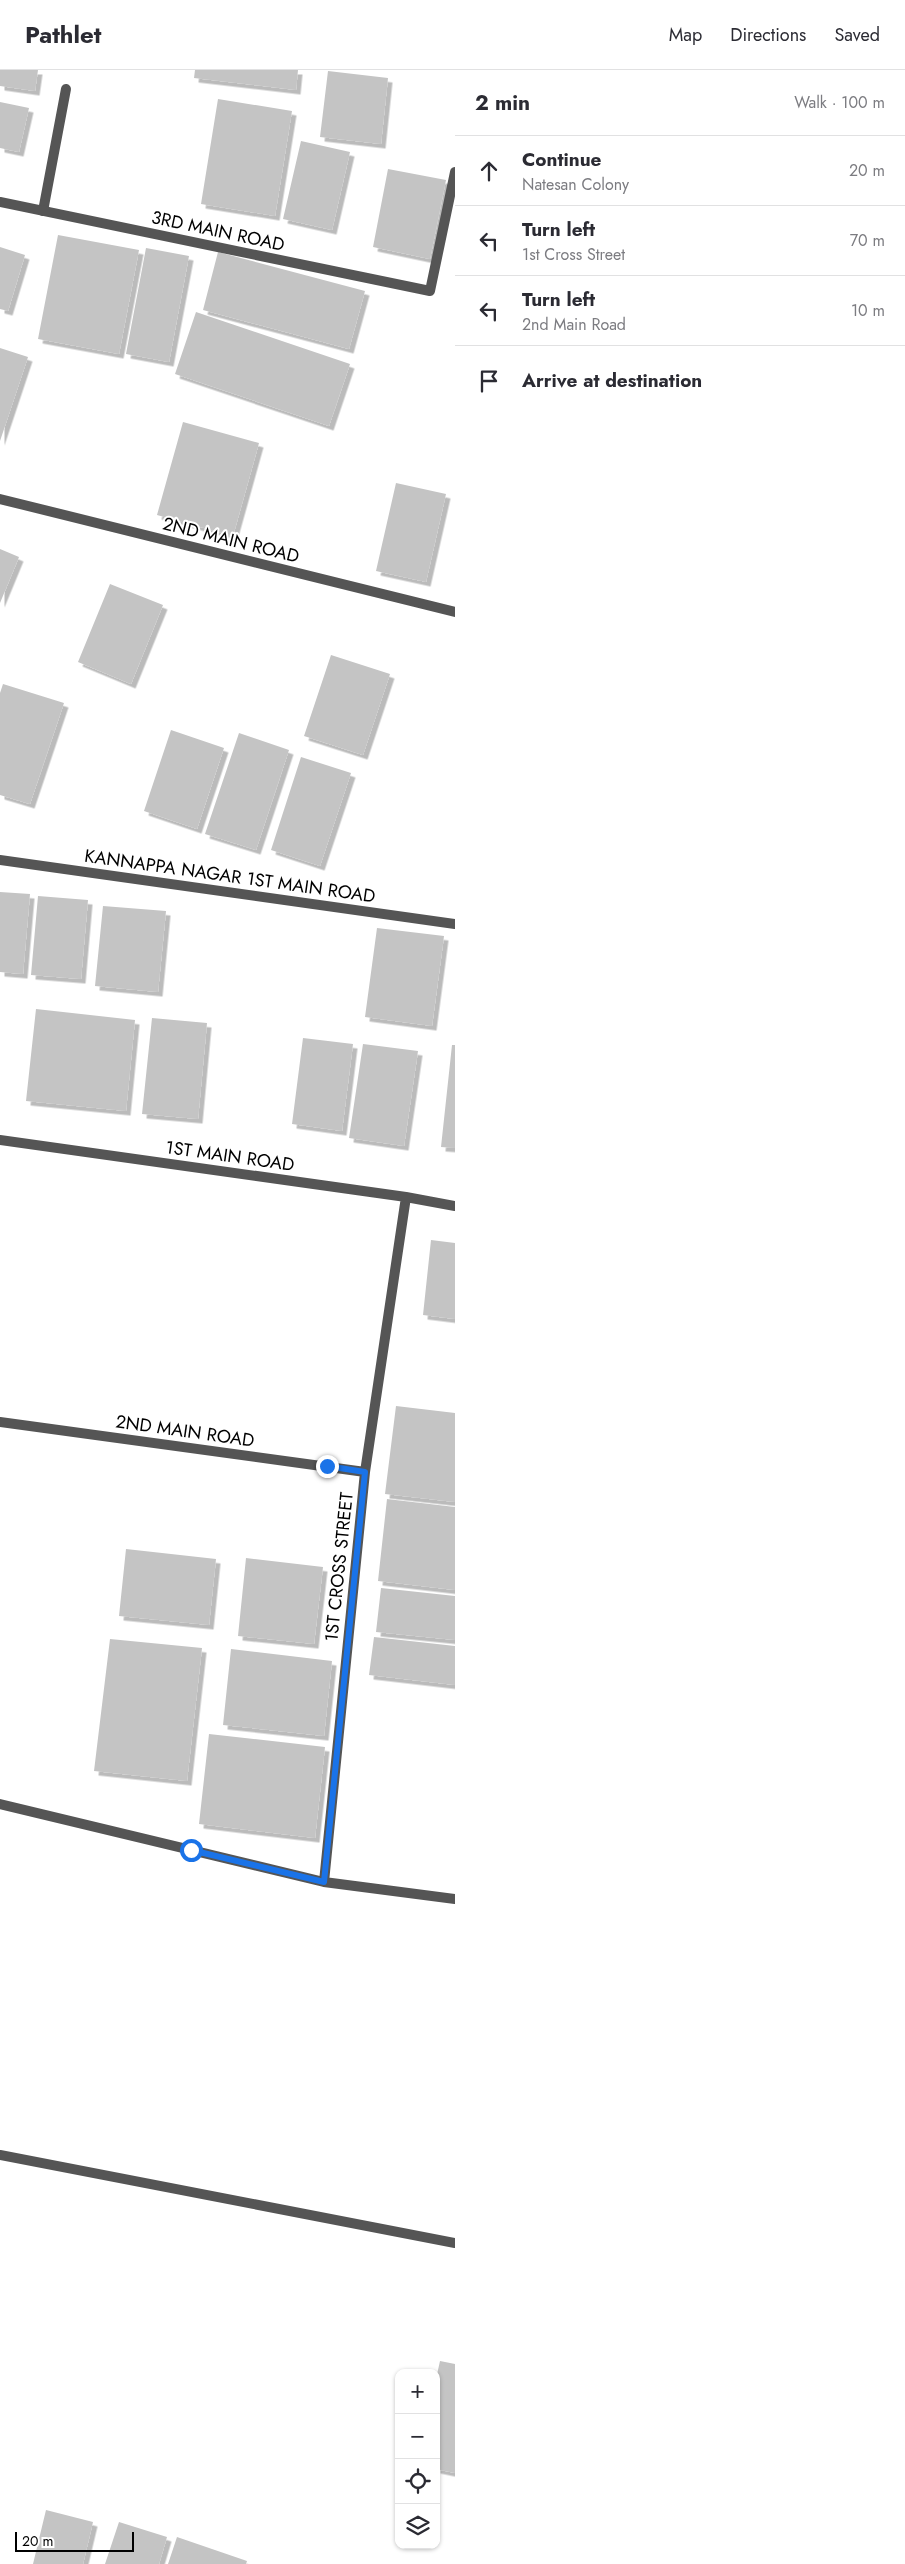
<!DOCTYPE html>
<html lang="en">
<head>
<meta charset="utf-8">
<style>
  :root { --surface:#fff; --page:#f7f7f7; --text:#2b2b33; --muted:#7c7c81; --line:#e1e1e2 }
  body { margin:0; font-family:Jost,sans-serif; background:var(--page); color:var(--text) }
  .controls { position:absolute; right:15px; bottom:15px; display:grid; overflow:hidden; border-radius:10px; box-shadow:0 1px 4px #0004 }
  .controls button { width:45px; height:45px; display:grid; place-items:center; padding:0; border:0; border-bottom:1px solid var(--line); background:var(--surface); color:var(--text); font:25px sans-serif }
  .scale { position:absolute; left:15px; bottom:12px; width:119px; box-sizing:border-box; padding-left:5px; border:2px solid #000; border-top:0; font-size:14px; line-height:18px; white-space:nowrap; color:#000; -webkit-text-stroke:4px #fff; paint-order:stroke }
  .stop { position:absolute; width:15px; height:15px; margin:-11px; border:4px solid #1a73e8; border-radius:50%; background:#fff }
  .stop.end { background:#1a73e8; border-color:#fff; box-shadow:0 1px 5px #0008 }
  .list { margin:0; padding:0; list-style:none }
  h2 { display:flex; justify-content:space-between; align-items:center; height:65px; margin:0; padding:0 20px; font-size:21px }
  h2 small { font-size:16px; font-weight:400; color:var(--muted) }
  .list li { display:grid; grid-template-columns:32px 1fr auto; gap:15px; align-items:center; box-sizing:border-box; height:70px; padding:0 20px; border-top:1px solid var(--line) }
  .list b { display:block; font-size:19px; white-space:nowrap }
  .list p { margin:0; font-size:16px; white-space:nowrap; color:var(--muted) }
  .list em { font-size:16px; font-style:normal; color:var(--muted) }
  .icon { flex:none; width:28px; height:28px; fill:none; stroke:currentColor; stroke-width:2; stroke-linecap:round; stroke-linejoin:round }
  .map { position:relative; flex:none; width:455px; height:2494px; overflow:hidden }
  header { display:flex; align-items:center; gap:30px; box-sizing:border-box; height:70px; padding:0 25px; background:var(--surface); border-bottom:1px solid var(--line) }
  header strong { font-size:24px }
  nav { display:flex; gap:28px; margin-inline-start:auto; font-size:18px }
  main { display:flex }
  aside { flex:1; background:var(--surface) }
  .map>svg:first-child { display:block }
  .building { fill:#c4c4c4; filter:url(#shadow) }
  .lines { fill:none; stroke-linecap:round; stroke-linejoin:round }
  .lane { stroke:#555; stroke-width:10 }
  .street { stroke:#555; stroke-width:10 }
  .route { stroke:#1a73e8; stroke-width:6 }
  .labels { text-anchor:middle; stroke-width:4; stroke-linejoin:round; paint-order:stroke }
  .street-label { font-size:18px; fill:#000; stroke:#fff }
</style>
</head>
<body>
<header>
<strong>Pathlet</strong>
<nav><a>Map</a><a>Directions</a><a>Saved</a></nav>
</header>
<main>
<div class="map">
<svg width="455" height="2494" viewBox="0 0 455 2494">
  <defs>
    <filter id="shadow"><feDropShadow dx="4.5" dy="4.5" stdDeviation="0" flood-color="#0004"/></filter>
  </defs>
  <rect width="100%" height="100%" fill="#fff"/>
  <!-- building -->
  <path class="building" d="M0 0H38L35 21 0 16Z
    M195 0H298L296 20 194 8Z
    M328 1 388 8 381 74 320 67Z
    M218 29 292 41 275 146 201 134Z
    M0 32 29 38 19 82 0 78Z
    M301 71 350 82 332 160 283 149Z
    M388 99 446 110 430 189 373 177Z
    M58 165 139 180 119 284 38 269Z
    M0 177 25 185 8 241 0 239Z
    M146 178 189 186 169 292 126 284Z
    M218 182 365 221 349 279 203 240Z
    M196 242 350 294 329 356 175 304Z
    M0 278 28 287 0 371Z
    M183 352 259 373 233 466 157 445Z
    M396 413 446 424 426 512 376 501Z
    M0 479 19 487 0 533Z
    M110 514 163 535 131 614 78 592Z
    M331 585 390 604 363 685 304 666Z
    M3 614 64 633 30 734 0 725V623Z
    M171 660 224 678 197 759 144 741Z
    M239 663 289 680 256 780 205 764Z
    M301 687 351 703 320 796 271 780Z
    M0 822 30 824 23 904 0 902Z
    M38 826 88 830 81 909 31 905Z
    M103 836 166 841 158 922 95 916Z
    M377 858 444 866 432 956 365 947Z
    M36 939 135 950 126 1041 26 1031Z
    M152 948 207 953 198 1049 142 1044Z
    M303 968 353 974 342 1061 292 1054Z
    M363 974 418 981 404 1076 349 1068Z
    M452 975H455V1078L441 1077Z
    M431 1170 455 1173V1249L423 1245Z
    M396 1336 455 1343V1432L385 1424Z
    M387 1429 455 1437V1520L378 1511Z
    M126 1479 216 1489 209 1555 119 1546Z
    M246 1488 323 1497 314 1574 238 1566Z
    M381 1518 455 1526V1570L376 1562Z
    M374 1567 455 1576V1615L369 1605Z
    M110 1569 202 1578 187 1711 94 1701Z
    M231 1579 332 1591 324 1666 223 1655Z
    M209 1664 325 1677 315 1768 199 1754Z
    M440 2291 455 2294V2403L436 2399V2309Z
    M46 2440 93 2452 83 2494H33Z
    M119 2452 167 2467 159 2494H105Z
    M177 2467 247 2491 246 2494H168Z"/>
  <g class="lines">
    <!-- lane -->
    <path class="lane" d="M43 141 66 19"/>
    <!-- street -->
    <path class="street" d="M0 132 430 221 455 102
      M0 429 455 542
      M0 790 455 854
      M0 1070 406 1127 455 1136
      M0 1352 365 1402
      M0 1734 324 1812 455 1829
      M324 1812 365 1402 406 1127
      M0 2085 455 2173"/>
  </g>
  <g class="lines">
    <!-- route -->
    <path class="route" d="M191 1780 324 1812 365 1402 327 1396"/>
  </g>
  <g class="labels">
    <!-- street labels -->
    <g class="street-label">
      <text transform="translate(218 161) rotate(12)" y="6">3RD MAIN ROAD</text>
      <text transform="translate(231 470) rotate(14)" y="6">2ND MAIN ROAD</text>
      <text transform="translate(230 806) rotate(8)" y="6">KANNAPPA NAGAR 1ST MAIN ROAD</text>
      <text transform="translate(230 1086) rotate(8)" y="6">1ST MAIN ROAD</text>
      <text transform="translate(185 1361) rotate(8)" y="6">2ND MAIN ROAD</text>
      <text transform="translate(339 1497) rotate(-84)" y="6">1ST CROSS STREET</text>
    </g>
  </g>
</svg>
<div class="controls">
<button>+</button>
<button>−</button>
<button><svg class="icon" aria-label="locate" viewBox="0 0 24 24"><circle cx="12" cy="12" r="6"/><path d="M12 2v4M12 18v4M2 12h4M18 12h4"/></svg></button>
<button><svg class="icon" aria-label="layers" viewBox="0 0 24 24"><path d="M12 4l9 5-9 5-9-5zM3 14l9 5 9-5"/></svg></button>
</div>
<div class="scale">20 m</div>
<div class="stop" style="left:191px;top:1780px"></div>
<div class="stop end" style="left:327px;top:1396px"></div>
</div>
<aside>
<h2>2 min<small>Walk · 100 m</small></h2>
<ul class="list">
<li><svg class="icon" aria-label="ahead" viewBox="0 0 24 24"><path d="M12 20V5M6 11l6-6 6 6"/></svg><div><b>Continue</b><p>Natesan Colony</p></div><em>20 m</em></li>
<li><svg class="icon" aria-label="left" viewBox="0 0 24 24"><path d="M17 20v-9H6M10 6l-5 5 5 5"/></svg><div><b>Turn left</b><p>1st Cross Street</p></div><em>70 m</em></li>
<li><svg class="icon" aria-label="left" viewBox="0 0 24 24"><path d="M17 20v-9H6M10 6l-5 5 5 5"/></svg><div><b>Turn left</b><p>2nd Main Road</p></div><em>10 m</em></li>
<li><svg class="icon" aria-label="arrive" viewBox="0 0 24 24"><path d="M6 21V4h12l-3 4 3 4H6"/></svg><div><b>Arrive at destination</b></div></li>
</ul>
</aside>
</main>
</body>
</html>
